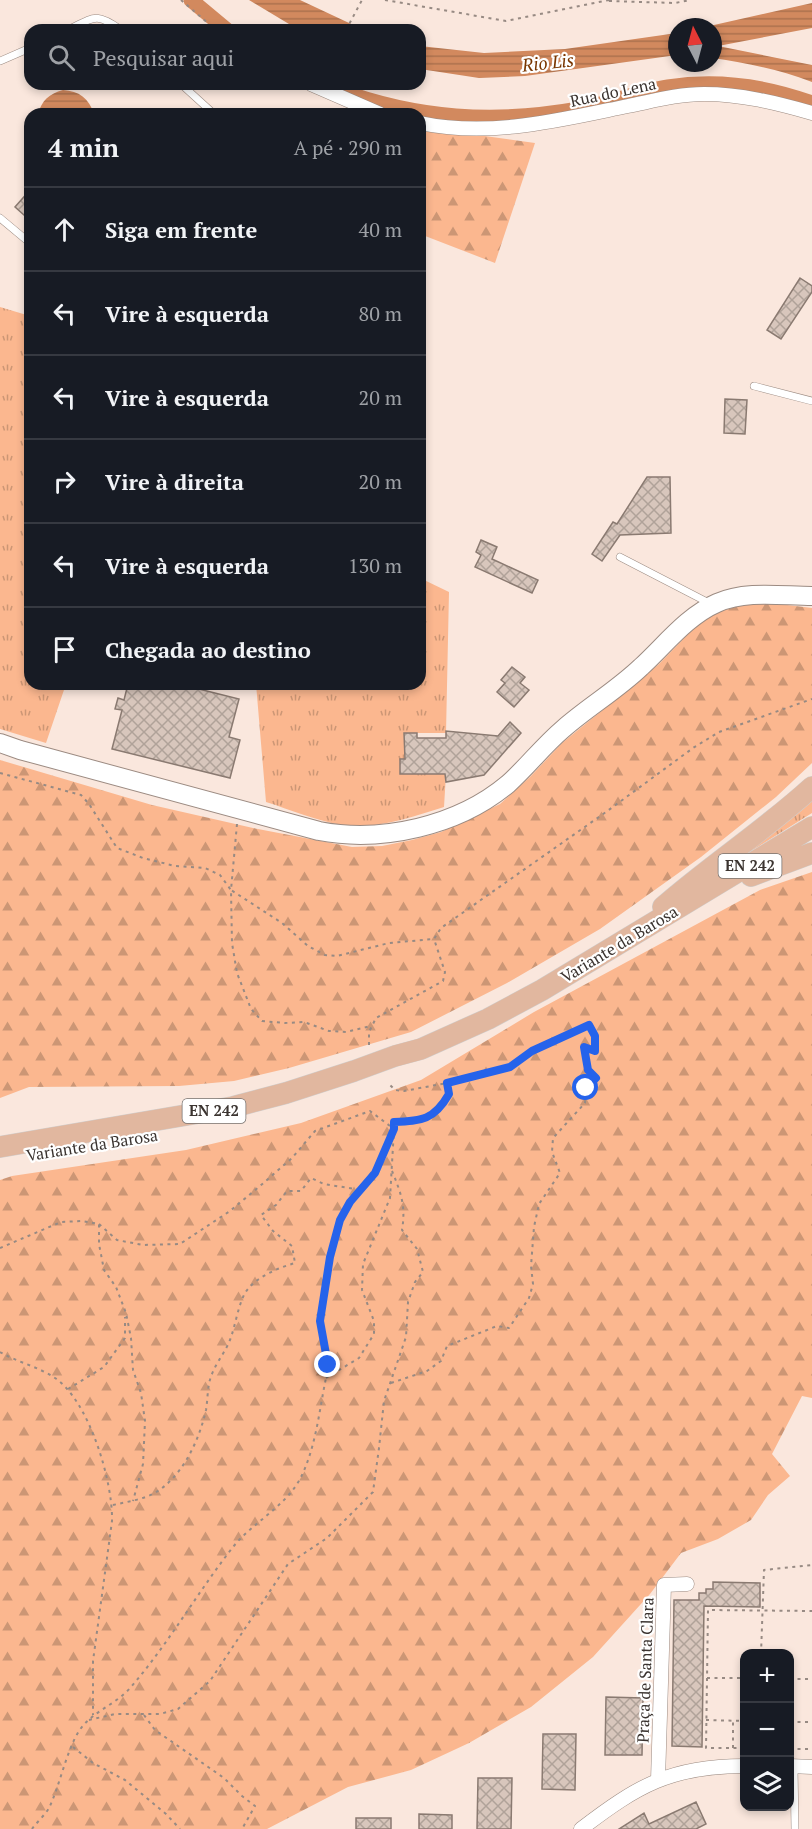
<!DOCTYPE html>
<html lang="pt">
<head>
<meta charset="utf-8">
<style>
  :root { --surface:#171b24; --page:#20242c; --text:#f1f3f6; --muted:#9ea1a6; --line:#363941 }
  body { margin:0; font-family:"PT Serif",serif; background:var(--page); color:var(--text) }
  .controls { position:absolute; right:18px; bottom:18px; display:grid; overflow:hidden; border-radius:12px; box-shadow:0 3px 9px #0003 }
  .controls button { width:54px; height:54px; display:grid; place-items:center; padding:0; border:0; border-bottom:2px solid var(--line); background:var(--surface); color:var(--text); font:30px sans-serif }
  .compass { position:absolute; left:668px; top:18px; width:54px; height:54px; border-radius:50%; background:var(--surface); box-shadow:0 3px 9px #0003; rotate:354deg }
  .stop { position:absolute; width:18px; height:18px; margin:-14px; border:4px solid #2563eb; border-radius:50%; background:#fff }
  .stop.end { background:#2563eb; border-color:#fff; box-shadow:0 2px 6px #0008 }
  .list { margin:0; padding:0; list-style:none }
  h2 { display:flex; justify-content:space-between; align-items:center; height:78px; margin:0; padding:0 24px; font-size:26px }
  h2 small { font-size:20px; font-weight:400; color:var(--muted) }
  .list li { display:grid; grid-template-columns:39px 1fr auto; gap:18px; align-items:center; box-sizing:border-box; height:84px; padding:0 24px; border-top:2px solid var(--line) }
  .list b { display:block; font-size:22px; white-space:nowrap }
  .list em { font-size:20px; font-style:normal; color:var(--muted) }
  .icon { flex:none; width:33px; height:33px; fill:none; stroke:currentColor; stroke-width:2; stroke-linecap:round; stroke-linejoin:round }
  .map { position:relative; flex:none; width:812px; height:1829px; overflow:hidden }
  .search { position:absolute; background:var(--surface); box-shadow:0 3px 9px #0003; left:24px; top:24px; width:402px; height:66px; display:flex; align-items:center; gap:15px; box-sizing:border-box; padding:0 21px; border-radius:18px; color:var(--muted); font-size:22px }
  .panel { position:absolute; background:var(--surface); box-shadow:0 3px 9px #0003; left:24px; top:108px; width:402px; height:582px; border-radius:18px }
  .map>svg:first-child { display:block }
  .grass { fill:url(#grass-tufts) }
  .forest { fill:url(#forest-firs) }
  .water { fill:url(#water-rules) }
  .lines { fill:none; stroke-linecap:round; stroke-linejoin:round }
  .canal { stroke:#d2895e; stroke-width:15 }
  .building { fill:url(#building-cross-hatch); stroke:#8a7a71; stroke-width:1.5 }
  .lane-casing { stroke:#9c8b82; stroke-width:8 }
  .street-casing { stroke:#9c8b82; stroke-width:15 }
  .secondary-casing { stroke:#9c8b82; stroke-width:20 }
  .primary-casing { stroke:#d0cecd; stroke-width:22 }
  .path { stroke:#978a83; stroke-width:2; stroke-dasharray:3 4.5; stroke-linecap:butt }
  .lane { stroke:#fff; stroke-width:7 }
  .street { stroke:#fff; stroke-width:14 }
  .secondary { stroke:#fff; stroke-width:18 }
  .primary { stroke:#e1b79f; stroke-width:21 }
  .route { stroke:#2563eb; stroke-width:8 }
  .labels { text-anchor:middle; stroke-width:4.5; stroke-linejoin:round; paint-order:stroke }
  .shield { fill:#fff; stroke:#76716e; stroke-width:1.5 }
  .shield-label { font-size:15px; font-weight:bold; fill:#3b3430 }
  .street-label { font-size:16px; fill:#3b3430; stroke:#fff }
  .water-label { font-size:18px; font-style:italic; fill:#793600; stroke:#fff }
</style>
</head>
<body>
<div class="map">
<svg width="812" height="1829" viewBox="0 0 812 1829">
  <defs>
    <pattern id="grass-tufts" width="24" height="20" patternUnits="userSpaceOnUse" patternTransform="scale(1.5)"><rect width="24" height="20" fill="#fbb78f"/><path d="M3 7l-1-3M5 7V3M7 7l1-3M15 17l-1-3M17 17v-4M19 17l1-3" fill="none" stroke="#cc9675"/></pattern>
    <pattern id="forest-firs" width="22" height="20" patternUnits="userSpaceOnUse" patternTransform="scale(1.5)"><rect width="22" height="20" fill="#fbb78f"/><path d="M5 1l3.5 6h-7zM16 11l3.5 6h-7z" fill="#cc9675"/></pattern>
    <pattern id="water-rules" width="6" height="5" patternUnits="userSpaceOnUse" patternTransform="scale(1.5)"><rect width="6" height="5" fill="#d2895e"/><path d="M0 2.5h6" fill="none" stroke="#ac714e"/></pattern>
    <pattern id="building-cross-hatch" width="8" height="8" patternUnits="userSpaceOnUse" patternTransform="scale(1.5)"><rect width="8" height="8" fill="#d8c6bc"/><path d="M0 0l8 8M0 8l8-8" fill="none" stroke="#b0a299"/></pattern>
  </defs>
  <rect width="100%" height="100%" fill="#fae7dd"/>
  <!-- grass -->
  <path class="grass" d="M0 307 30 316V684H66L46 743 0 729Z
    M420 578 449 592 446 733H405V759H400V774H446L444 807C412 817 376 830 342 825 317 821 291 810 266 802L256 684H420Z
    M812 794V813L737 860Z"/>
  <!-- forest -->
  <path class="forest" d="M420 127 535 143 495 263 420 234Z
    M746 604H779L812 608V763L776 797 701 857 600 929 507 983 411 1032 289 1068 234 1081 179 1086 29 1087 0 1098V760L152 805 253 828 352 847 382 846 412 840 441 832 500 804 530 777 562 743 659 664 692 630 714 613Z
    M812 872V1398L802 1396 772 1454 790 1476 768 1495 751 1520 718 1539 681 1553 650 1594 593 1657 531 1707 469 1743 411 1770 348 1787 267 1829H0V1180L12 1176 186 1150 301 1123 421 1080 534 1012 760 890Z"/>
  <!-- water -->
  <path class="water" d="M249 0H300L364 30H299Z
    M812 3V28L718 46 812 65V82C780 70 747 63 713 58V27H705Z
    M677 33V55L525 76 479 78 420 69V46L484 53 565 49Z
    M63 90C79 91 89 98 94 114H38C42 100 49 94 63 90Z"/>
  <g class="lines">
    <!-- canal -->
    <path class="canal" d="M191 0 227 30
      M336 89C417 119 494 124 579 109 609 103 638 92 668 87 717 79 765 86 812 103"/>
  </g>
  <!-- building -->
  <path class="building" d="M30 190V209L24 215 15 207Z
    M800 278 812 286V292L781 339 767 330Z
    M725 399 747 400 745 434 724 433Z
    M647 477H670L671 533 620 535 602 561 592 554 613 522 617 524Z
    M481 540 497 547 492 559 538 580 532 593 475 567 481 555 476 552Z
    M512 667 525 677 520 683 529 690 514 707 497 692 505 683 501 680Z
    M128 684H179L239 699 229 737 240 740 230 778 112 749 122 710 115 709 118 698 124 700Z
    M510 722 521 733 484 775 446 782 445 774H400V759H405L404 733H417V738H446V731L498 736Z
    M713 1582 760 1583V1607L704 1606 702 1747 672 1746 674 1600H699V1593H706V1589H713Z
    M606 1697 643 1698 642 1755H605Z
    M543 1734H576L575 1790 542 1789Z
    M478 1778H512L511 1829H477Z
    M696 1802 706 1824 696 1829H619L644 1813 649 1824Z
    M419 1814 452 1815V1829H419Z
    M356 1818H391V1829H356Z"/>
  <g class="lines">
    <!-- lane casing -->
    <g class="lane-casing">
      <path id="lane" d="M68 30C94 17 96 12 121 30
        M0 61 30 48
        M181 84 214 114
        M0 218 30 243
        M754 386 812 401
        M620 557 711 604
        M794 1767 795 1829"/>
    </g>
    <!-- street casing -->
    <g class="street-casing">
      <path id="street" d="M311 84 380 114
        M420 123C490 138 560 120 628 106 653 101 678 94 704 94 741 94 777 103 812 113
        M790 1766 812 1767
        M658 1780 664 1585 687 1584
        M581 1829C637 1786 671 1766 744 1766"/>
    </g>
    <!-- secondary casing -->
    <g class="secondary-casing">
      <path id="secondary" d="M0 743 20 750 319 831C382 843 458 826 508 784 527 767 543 746 563 729 588 707 617 690 641 667 665 645 687 616 717 603 746 590 782 596 812 596"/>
    </g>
    <!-- primary casing -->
    <g class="primary-casing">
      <path id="primary" d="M751 876 812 853
        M663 907C711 865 765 830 812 787
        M0 1147 233 1107 286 1093 354 1071 395 1056 421 1049 488 1019 542 990 812 827"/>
    </g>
    <!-- path -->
    <path class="path" d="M181 0 216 30
      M385 0 506 21 609 0
      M609 1 675 3 690 0
      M346 30 362 0
      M0 773 81 795 89 804 117 848 143 858 175 866 205 868 220 875 231 890 232 943 237 973 251 1009 262 1021 285 1023 304 1022 329 1031 346 1032 371 1026
      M237 824 231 890 282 923 308 946 325 955 337 956 389 943 434 939
      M369 1045V1032L376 1018 443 981 445 972 434 939 441 928 606 812 693 748 719 732 812 699
      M99 1224 117 1240 143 1245 180 1244 230 1211 260 1186 292 1158 315 1131 370 1111 394 1129 390 1198 363 1264 362 1290 374 1321V1334L359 1358 326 1378
      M0 1248 61 1222 82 1221 99 1224V1244L104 1270 116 1287 126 1313 131 1338 133 1370 141 1393 145 1421 143 1464 133 1501
      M0 1352C17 1362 39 1367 55 1378 89 1401 113 1481 112 1521L93 1661V1715
      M391 1383 427 1371 441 1361 447 1346 497 1326 509 1328 529 1298 533 1284 531 1266 534 1227 539 1204 560 1173 552 1152 553 1138 585 1103 586 1088 596 1078 588 1070 584 1047 595 1051V1036L589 1025 532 1051 510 1067 447 1083
      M68 1389 104 1367 125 1338V1317
      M113 1505C126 1502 140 1500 153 1494 182 1478 199 1441 206 1410 208 1399 207 1385 212 1374 217 1361 227 1350 231 1337 236 1323 238 1306 245 1293 255 1277 278 1268 295 1263L292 1246 273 1231 261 1215 276 1205 287 1191H301L311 1178 324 1184 361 1190
      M761 1654 764 1570 812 1565
      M744 1659H743L742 1700H744
      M707 1678H742
      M790 1679H812
      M144 1715 155 1730 224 1778 242 1796 255 1806 242 1829
      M89 1720 115 1714H160L178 1709 210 1681 288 1564 327 1538 373 1492 379 1448 384 1401 406 1337 408 1302 415 1282 423 1272 417 1249 402 1230C406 1206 401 1193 392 1171
      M706 1720 744 1721
      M790 1722H812
      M73 1747 93 1763 125 1780 166 1814 180 1829
      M733 1748V1721
      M744 1748H706L708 1610 812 1611
      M790 1749H812
      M32 1829C37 1822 45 1815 49 1808 60 1785 66 1752 79 1731 92 1711 116 1705 131 1687 169 1643 197 1593 233 1547 252 1523 285 1507 300 1479 316 1448 319 1411 326 1378 329 1354 318 1333 320 1309 324 1280 329 1246 340 1219 348 1202 362 1190 373 1175 383 1162 388 1144 394 1129V1122C423 1121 433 1119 449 1094L447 1083 404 1091 395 1090 388 1083"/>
    <!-- lane -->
    <use href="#lane" class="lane"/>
    <!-- street -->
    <use href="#street" class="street"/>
    <!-- secondary -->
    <use href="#secondary" class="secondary"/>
    <!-- primary -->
    <use href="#primary" class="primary"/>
  </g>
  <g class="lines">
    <!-- route -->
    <path class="route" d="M328 1365 320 1321 330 1257 340 1220 350 1202 375 1173 394 1129V1122C422 1121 434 1120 449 1094L447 1083 510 1067 532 1051 589 1025 595 1036V1051L584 1047 588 1070 596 1078 586 1088"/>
  </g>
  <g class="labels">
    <!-- shield labels -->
    <g class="shield">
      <rect x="718.5" y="854" width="63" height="24" rx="4.5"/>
      <rect x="182.5" y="1099" width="63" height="24" rx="4.5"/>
    </g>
    <g class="shield-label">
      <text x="750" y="871">EN 242</text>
      <text x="214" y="1116">EN 242</text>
    </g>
    <!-- street labels -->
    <g class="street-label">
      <text transform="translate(613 92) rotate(-12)" y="6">Rua do Lena</text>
      <text transform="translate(619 944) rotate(-31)" y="6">Variante da Barosa</text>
      <text transform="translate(92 1145) rotate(-9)" y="6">Variante da Barosa</text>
      <text transform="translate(645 1670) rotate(-88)" y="6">Praça de Santa Clara</text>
    </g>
    <!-- water labels -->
    <g class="water-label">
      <text transform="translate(548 63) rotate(-6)" y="6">Rio Lis</text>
    </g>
  </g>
</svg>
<div class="controls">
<button>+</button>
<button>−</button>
<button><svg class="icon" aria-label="layers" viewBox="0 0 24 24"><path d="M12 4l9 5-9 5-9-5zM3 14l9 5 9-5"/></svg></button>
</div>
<svg class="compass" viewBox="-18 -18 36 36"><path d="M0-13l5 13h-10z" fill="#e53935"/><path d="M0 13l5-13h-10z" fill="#9ea1a6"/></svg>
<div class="stop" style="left:586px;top:1088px"></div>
<div class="stop end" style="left:328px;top:1365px"></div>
<div class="search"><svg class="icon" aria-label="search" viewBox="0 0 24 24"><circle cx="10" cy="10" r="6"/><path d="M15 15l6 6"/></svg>Pesquisar aqui</div>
<section class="panel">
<h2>4 min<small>A pé · 290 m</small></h2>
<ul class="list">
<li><svg class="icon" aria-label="ahead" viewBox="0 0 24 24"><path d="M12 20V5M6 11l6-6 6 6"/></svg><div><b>Siga em frente</b></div><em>40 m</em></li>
<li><svg class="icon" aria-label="left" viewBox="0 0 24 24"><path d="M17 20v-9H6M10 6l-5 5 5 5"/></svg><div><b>Vire à esquerda</b></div><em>80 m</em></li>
<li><svg class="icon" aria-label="left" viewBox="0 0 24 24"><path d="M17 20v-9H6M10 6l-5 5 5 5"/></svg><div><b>Vire à esquerda</b></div><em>20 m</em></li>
<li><svg class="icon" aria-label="right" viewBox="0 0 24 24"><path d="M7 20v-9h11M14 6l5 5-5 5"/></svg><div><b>Vire à direita</b></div><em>20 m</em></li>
<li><svg class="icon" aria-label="left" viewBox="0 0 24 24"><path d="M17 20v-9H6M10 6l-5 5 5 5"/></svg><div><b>Vire à esquerda</b></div><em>130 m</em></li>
<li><svg class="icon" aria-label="arrive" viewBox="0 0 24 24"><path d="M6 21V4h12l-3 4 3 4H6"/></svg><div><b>Chegada ao destino</b></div></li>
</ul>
</section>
</div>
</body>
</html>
